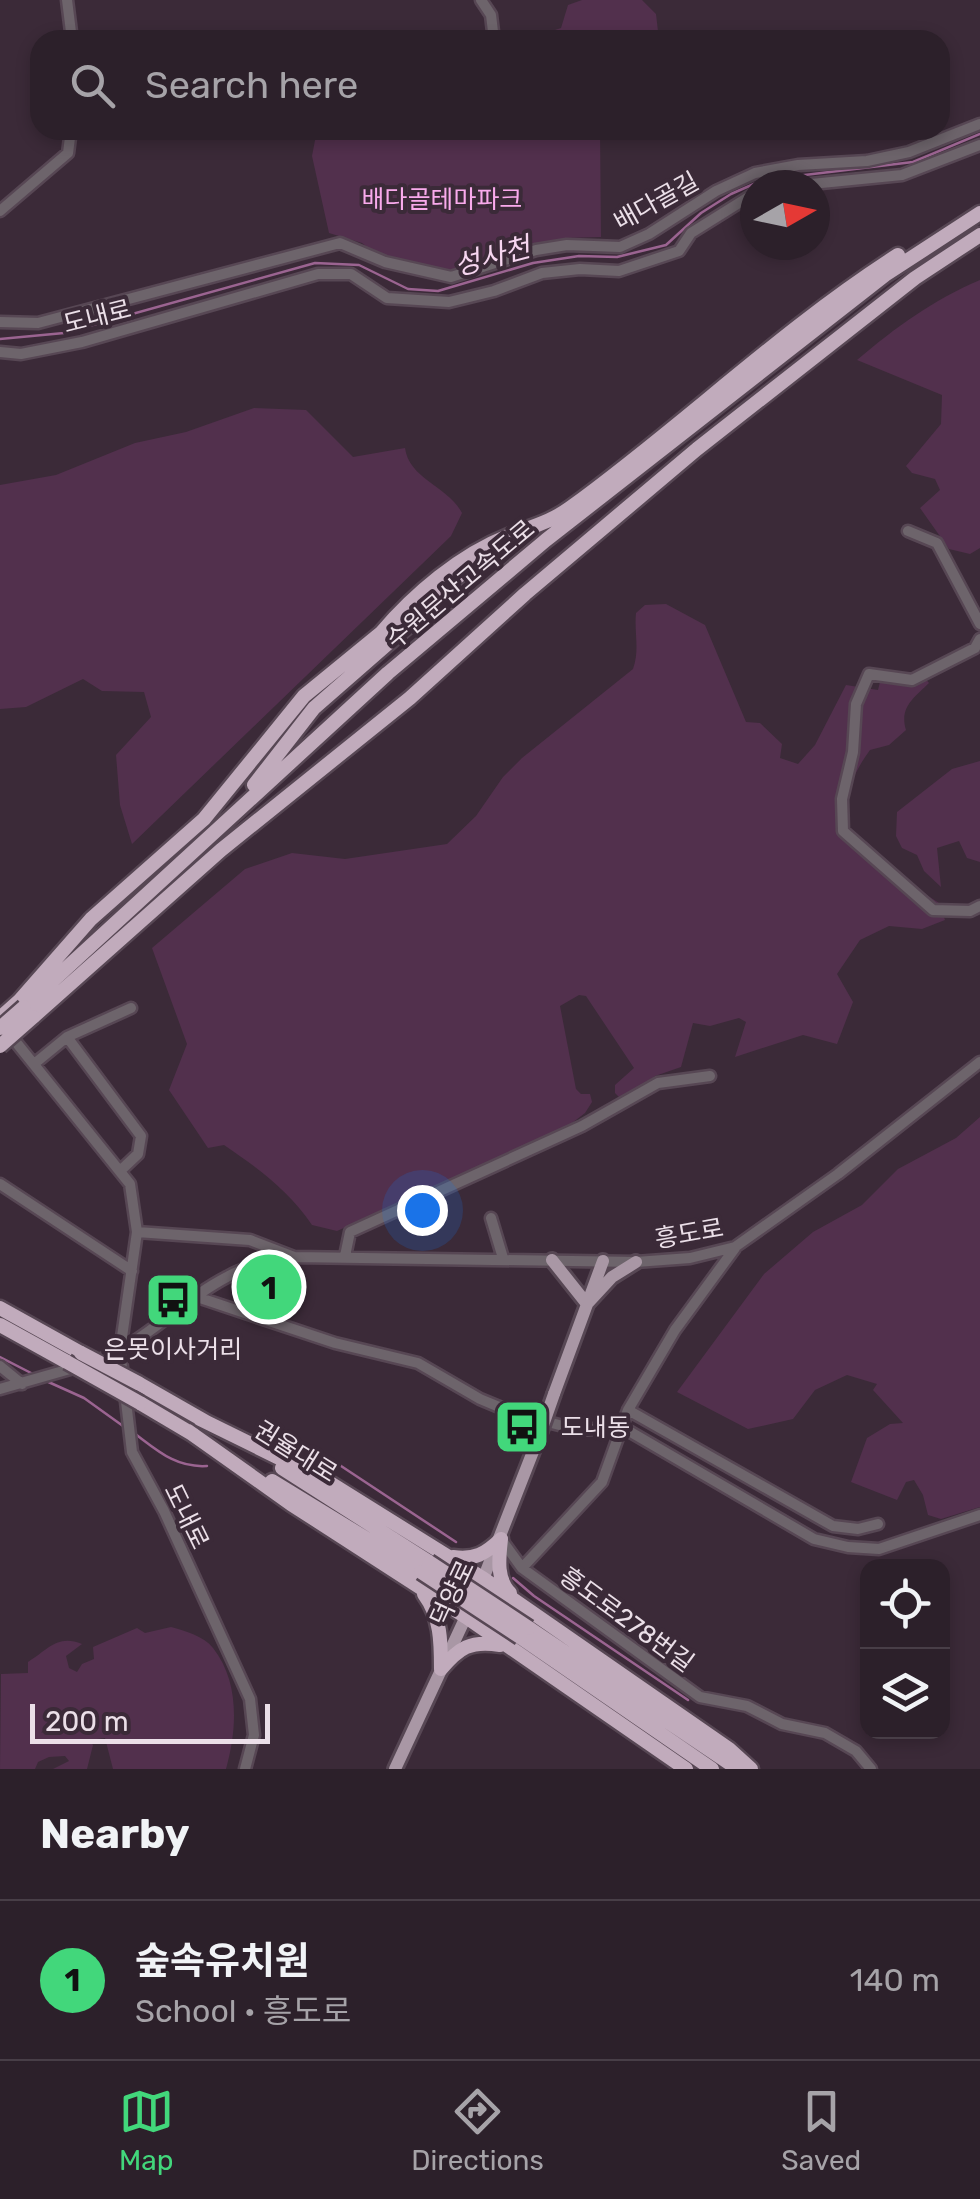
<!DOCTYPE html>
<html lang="en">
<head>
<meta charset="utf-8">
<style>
  :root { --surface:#2c202a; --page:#342832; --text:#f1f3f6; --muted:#a6a3a8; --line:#483e47; --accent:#42d77b }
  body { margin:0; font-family:Rubik,"Noto Sans KR",sans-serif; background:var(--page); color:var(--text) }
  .controls { position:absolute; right:30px; bottom:30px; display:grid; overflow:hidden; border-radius:20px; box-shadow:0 5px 15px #0003 }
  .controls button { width:90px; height:90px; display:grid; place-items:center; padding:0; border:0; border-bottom:2px solid var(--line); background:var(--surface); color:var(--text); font:50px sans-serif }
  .compass { position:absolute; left:740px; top:170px; width:90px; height:90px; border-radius:50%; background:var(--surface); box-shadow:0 5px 15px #0003; rotate:81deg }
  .scale { position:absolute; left:30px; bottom:25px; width:240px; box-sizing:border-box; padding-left:10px; border:5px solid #ebdfe8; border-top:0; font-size:28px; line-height:35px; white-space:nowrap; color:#ebdfe8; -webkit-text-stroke:8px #3b2a38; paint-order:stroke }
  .you { position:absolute; left:422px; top:1210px; width:35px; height:35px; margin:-25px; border:8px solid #fff; border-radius:50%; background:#1a73e8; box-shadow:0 0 0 15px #1a73e833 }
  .badge { display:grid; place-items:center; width:65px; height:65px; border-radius:50%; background:var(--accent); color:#111; font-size:32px; font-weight:700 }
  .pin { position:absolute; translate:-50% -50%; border:5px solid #fff; box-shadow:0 2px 10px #0006 }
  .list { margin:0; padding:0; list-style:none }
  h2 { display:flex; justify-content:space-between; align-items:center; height:130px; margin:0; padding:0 40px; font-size:42px }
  h2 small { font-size:32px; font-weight:400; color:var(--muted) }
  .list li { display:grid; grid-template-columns:65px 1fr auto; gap:30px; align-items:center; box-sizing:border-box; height:160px; padding:0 40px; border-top:2px solid var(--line) }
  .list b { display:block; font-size:38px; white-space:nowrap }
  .list p { margin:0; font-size:32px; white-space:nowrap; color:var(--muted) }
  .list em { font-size:32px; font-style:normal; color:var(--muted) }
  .icon { flex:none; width:55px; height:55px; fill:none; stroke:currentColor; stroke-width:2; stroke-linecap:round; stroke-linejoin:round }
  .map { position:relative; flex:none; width:980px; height:1769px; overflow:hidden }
  .search { position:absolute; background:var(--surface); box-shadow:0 5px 15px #0003; left:30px; right:30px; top:30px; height:110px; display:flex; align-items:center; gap:25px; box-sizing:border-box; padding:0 35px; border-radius:30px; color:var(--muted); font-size:38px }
  .sheet { height:290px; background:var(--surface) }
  nav { display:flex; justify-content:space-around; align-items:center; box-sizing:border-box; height:140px; border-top:2px solid var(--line); background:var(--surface); font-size:28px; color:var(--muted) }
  nav a { display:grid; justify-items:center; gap:5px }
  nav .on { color:var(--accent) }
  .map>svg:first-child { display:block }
  .green { fill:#52304d }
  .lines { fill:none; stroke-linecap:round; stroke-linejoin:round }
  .stream { stroke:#9b6491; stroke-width:2.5 }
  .minor-casing { stroke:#574754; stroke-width:15 }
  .major-casing { stroke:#574754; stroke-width:18 }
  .highway-casing { stroke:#574754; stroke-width:19 }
  .minor { stroke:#6d646b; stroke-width:10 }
  .major { stroke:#a997a5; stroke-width:12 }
  .highway { stroke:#c1abbc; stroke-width:14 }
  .major-bridge-casing { stroke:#574754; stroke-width:18; stroke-linecap:butt }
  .highway-bridge-casing { stroke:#574754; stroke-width:19; stroke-linecap:butt }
  .major-bridge { stroke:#a997a5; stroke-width:12 }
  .highway-bridge { stroke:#c1abbc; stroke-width:14 }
  .labels { text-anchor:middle; stroke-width:8; stroke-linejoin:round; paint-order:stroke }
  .park-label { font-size:25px; fill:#f9aaec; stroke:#3b2a38 }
  .street-label { font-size:25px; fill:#ebdfe8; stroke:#3b2a38 }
  .poi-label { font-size:25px; fill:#ebdfe8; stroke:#3b2a38 }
  .water-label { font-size:28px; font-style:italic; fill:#f6d6f0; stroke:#3b2a38 }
</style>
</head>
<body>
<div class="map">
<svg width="980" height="1769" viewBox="0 0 980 1769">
  <rect width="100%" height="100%" fill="#3b2a38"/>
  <!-- green -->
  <path class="green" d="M582 0H642L656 14 659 40H524L561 28 568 5Z
    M317 130H600L601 237 566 238 450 271 385 262 362 243 329 233 312 156Z
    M980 280V548L970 554 949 549 920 508 940 490 935 479 912 473 906 466 941 424 942 395 857 360C896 327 933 300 980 280Z
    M254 408 306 410 353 457 405 448C409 479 448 486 462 513L451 536 132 844 120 805 116 755 151 717 144 692 102 691 83 679 26 707 0 709V485L56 475 135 443 186 432Z
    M666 604 705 625 746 722 760 723 782 744 780 758 798 764 815 745 846 685 878 690 880 682 886 677 898 680 909 672 923 676 929 683C914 698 899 707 906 730L889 745 870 750C849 779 846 795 849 831L867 842 911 885 939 903 945 920 922 929 889 926 860 940 837 974 853 1002 837 1044 803 1035 735 1057 746 1022 739 1018 710 1026 693 1023 681 1067 655 1076 628 1098 621 1099 615 1093V1085L634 1068 586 996 579 995 560 1006 576 1089 581 1094H590L592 1102 585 1113 563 1130 337 1231 312 1225C288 1190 259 1169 224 1145L208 1148 169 1090 187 1044 152 948 245 869 292 853 345 859 447 844 476 816 503 777 522 758 633 669C640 649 634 633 636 613L645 605Z
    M980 761V862L967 858 959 841 937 848 941 887 924 871 917 855 902 848 896 836 897 812 952 769Z
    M980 1117V1507L941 1519 928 1515 923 1495 914 1480 906 1482 897 1500 851 1482 867 1438 890 1424 903 1423 873 1390 877 1384 847 1375 815 1390 793 1419 748 1429 677 1392 764 1274 813 1232 862 1205 898 1169 956 1138Z
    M171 1627C185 1631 204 1636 213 1648 240 1682 237 1730 226 1769H113L105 1738 89 1740 93 1745 87 1769H53L69 1761 65 1756 49 1757 38 1762 35 1769H0L1 1674 28 1673V1662C48 1650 57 1634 82 1644L66 1656 69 1668 77 1672 82 1664 94 1659 93 1647 137 1628 145 1633Z"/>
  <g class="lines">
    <!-- stream -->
    <path class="stream" d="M0 339 64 333 315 263 359 265 408 289 438 291 533 263 579 256 617 257 666 245 701 213 731 194 763 180 913 162 980 134
      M0 1357 33 1374
      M44 1380 84 1398 123 1426
      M134 1433C158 1451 176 1468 207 1466
      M309 1456 322 1455 335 1462 456 1542
      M513 1578 534 1596 688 1700"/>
    <!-- minor casing -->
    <g class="minor-casing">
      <path id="minor" d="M67 0 72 40
        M481 0 491 15 494 40
        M801 185 902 175 980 145
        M0 211 68 153 71 130
        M0 322 38 323 340 243 385 262 451 277 536 250 567 245 620 247 649 234 716 191 755 173 798 165 867 161 909 152 980 124
        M0 352 21 354 82 342 318 274H351L387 298 449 302 494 291 542 273 580 269 619 271 679 251 691 233 755 193
        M908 531 937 543 980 624
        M980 639 975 648 912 680 869 674 856 704 853 752 842 799 843 831 933 910 970 911 980 906
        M7 1031 130 1184 137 1232 120 1351 132 1452 164 1511 250 1699 254 1735 245 1769
        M67 1037 141 1136 138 1154 120 1171
        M34 1064 67 1037 131 1008
        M0 1184 132 1271
        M491 1218 503 1258
        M137 1232 250 1240 294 1257
        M345 1256 350 1232 582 1126 658 1083 710 1076
        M197 1297 335 1343 418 1363 480 1399 516 1414 579 1430 622 1427 814 1539 848 1547 879 1549 980 1515
        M94 1362C144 1344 180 1301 227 1277 248 1265 271 1262 295 1257L636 1262 690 1258 735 1247 838 1174 980 1062
        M0 1366 22 1384
        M0 1389 77 1367
        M628 1410 833 1526 858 1529 878 1524
        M501 1539 522 1568 700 1697 747 1706 782 1724 825 1733 856 1751 871 1769
        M522 1568 602 1482 628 1410 675 1330 735 1248"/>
    </g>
    <!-- major casing -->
    <g class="major-casing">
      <path id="major" d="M552 1260 587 1304 612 1277 636 1262
        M554 1394 603 1261
        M480 1587 541 1431
        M395 1769 469 1610"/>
    </g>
    <!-- highway casing -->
    <g class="highway-casing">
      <path id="highway" d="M381 633C414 594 460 555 508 536 530 527 551 522 570 508 682 427 782 329 898 255
        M254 785 314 708 409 625
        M24 1007 388 673 546 540 885 275 980 213
        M33 1017 221 850 410 698 525 594 697 449 915 278 980 235
        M0 1018 19 1001 91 919 204 819 304 696 381 633 398 625 471 566 490 557
        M0 1308 81 1353
        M0 1325 67 1362
        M138 1383 208 1423
        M140 1403 194 1435
        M200 1419 330 1483 484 1579 729 1749 751 1769
        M188 1431 291 1504 466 1617 686 1769
        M282 1468 429 1562
        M272 1481 421 1572
        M501 1539C499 1558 496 1579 510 1593
        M453 1557C475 1560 485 1554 501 1539
        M424 1594C441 1617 441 1642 441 1669
        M529 1628 738 1769
        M520 1637 712 1769
        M441 1669C459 1648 470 1640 500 1645"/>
    </g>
    <!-- minor -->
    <use href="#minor" class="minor"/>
    <!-- major -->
    <use href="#major" class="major"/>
    <!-- highway -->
    <use href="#highway" class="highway"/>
    <!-- major-bridge casing -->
    <g class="major-bridge-casing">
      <path id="major-bridge" d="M541 1431 554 1394"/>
    </g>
    <!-- highway-bridge casing -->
    <g class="highway-bridge-casing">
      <path id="highway-bridge" d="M0 1028 24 1007
        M0 1046 33 1017
        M81 1353 138 1383
        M67 1362 140 1403
        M429 1562 529 1628
        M421 1572 520 1637"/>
    </g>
    <!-- major-bridge -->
    <use href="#major-bridge" class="major-bridge"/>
    <!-- highway-bridge -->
    <use href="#highway-bridge" class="highway-bridge"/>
  </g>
  <!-- icons -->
  <defs>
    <g id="bus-square" transform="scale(2.875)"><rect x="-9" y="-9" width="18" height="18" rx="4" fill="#42d77b" stroke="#3b2a38"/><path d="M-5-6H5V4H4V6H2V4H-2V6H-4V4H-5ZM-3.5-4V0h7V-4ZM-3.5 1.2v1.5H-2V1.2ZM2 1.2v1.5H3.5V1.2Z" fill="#111"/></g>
  </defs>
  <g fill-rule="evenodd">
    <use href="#bus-square" x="173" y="1300"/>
    <use href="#bus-square" x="522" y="1427"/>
  </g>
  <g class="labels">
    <!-- park labels -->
    <g class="park-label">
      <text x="442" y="208">배다골테마파크</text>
    </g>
    <!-- street labels -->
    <g class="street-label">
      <text transform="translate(656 201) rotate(-29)" y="9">배다골길</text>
      <text transform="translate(97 316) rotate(-14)" y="9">도내로</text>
      <text transform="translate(460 584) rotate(-40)" y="9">수원문산고속도로</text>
      <text transform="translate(689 1233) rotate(-10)" y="9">흥도로</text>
      <text transform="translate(296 1451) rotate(32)" y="9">권율대로</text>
      <text transform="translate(187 1516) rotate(64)" y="9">도내로</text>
      <text transform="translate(452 1593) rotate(-65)" y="9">덕양로</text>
      <text transform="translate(627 1619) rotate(36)" y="9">흥도로278번길</text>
    </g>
    <!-- poi labels -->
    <g class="poi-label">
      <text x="173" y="1358">은못이사거리</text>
      <text x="561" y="1436" text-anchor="start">도내동</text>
    </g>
    <!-- water labels -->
    <g class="water-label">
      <text transform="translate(492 256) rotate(-15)" y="10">성사천</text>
    </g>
  </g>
</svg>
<div class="controls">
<button><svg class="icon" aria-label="locate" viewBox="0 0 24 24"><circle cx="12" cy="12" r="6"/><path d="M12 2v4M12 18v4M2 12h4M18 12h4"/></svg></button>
<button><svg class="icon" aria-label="layers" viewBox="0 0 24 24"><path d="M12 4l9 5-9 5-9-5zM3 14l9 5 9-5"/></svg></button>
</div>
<svg class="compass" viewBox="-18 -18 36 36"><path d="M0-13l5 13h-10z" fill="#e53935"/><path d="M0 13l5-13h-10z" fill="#a6a3a8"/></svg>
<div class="scale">200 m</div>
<div class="you"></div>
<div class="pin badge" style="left:269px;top:1287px">1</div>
<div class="search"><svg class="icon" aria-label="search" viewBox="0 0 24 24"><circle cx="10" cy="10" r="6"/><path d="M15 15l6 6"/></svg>Search here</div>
</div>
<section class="sheet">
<h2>Nearby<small></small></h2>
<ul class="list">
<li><span class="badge">1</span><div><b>숲속유치원</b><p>School · 흥도로</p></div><em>140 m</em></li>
</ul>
</section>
<nav>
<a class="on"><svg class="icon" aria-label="map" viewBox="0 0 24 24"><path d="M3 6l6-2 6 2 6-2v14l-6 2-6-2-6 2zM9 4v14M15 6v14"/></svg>Map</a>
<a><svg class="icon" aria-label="directions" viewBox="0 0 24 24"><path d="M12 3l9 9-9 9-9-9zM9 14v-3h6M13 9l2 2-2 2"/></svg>Directions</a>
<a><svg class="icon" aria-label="saved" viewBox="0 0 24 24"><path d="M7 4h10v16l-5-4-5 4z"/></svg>Saved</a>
</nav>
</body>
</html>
